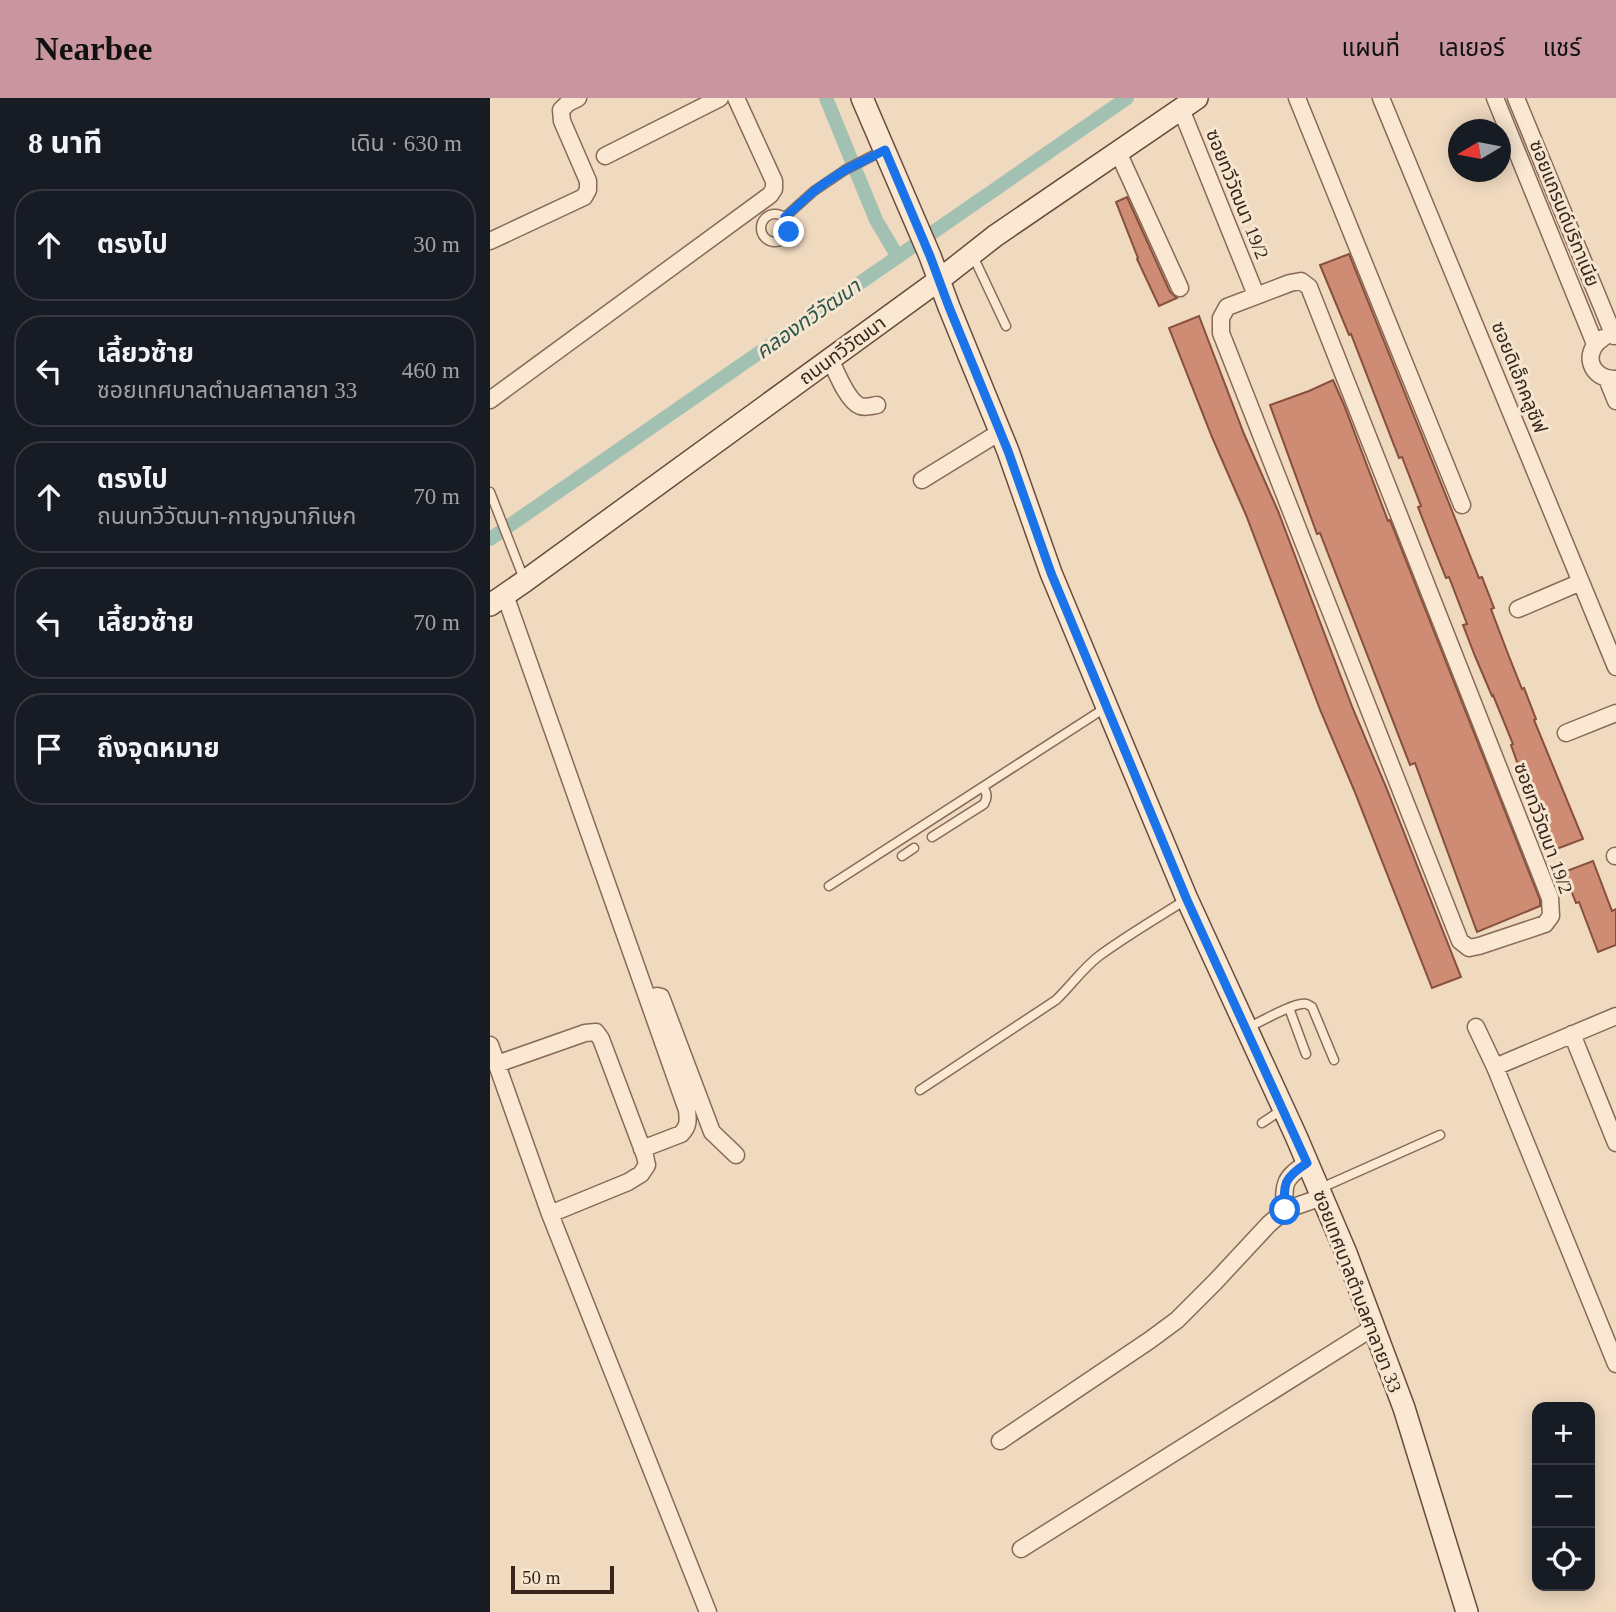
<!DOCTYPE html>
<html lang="th">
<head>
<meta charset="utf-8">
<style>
  :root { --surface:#171b24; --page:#242831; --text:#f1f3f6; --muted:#9ea1a6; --line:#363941; --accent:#c996a0 }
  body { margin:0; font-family:"Times New Roman","Noto Sans Thai",serif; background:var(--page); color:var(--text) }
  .controls { position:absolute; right:21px; bottom:21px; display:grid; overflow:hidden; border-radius:14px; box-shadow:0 4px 18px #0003 }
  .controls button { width:63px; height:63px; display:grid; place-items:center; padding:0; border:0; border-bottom:2px solid var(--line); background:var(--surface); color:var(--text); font:35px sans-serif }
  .compass { position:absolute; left:958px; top:21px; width:63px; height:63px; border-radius:50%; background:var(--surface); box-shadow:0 4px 18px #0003; rotate:260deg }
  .scale { position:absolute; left:21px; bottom:18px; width:103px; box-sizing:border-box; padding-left:7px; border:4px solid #37251c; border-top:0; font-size:19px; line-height:24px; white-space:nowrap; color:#37251c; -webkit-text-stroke:5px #f6e5cf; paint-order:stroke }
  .stop { position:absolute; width:21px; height:21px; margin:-16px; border:5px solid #1a73e8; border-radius:50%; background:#fff }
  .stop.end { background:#1a73e8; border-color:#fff; box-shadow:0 2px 7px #0008 }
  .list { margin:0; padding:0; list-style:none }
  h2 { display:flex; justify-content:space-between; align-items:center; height:91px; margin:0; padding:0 28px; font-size:30px }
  h2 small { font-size:23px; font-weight:400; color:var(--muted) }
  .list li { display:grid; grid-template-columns:46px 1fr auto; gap:21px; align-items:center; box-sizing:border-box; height:112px; margin:0 14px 14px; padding:0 14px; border:2px solid var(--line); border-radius:28px }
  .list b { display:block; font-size:26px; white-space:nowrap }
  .list p { margin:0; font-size:23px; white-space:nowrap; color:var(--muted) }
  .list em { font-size:23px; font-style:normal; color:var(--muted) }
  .icon { flex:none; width:38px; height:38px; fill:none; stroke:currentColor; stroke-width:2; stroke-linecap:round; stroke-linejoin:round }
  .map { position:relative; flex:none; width:1126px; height:1514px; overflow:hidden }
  header { display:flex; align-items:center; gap:42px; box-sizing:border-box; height:98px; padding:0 35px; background:var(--accent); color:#111 }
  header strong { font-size:33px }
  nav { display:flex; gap:38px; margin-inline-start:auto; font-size:24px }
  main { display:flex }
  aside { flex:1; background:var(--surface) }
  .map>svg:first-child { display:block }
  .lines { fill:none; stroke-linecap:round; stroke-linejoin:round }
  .canal { stroke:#a2c1b3; stroke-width:14 }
  .building { fill:#ce8c74; stroke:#884f3c; stroke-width:2 }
  .lane-casing { stroke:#886a57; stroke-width:11 }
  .street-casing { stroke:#886a57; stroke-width:19 }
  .secondary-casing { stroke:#6a4b3a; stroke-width:24 }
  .lane { stroke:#fae8d2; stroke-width:8 }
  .street { stroke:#fae8d2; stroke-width:16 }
  .secondary { stroke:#fae8d2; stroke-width:21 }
  .route { stroke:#1a73e8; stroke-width:9 }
  .labels { text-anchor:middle; stroke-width:6; stroke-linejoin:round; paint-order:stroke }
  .street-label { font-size:19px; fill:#37251c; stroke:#f6e5cf }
  .water-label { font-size:21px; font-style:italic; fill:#2b574e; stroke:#f6e5cf }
</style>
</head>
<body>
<header>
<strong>Nearbee</strong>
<nav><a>แผนที่</a><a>เลเยอร์</a><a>แชร์</a></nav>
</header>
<main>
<aside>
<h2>8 นาที<small>เดิน · 630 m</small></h2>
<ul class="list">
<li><svg class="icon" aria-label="ahead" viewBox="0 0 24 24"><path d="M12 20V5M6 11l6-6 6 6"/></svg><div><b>ตรงไป</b></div><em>30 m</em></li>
<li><svg class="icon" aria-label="left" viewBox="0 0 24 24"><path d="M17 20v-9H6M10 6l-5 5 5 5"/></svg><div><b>เลี้ยวซ้าย</b><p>ซอยเทศบาลตำบลศาลายา 33</p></div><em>460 m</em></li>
<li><svg class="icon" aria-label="ahead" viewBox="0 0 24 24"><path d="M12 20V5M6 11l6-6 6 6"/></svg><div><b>ตรงไป</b><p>ถนนทวีวัฒนา-กาญจนาภิเษก</p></div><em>70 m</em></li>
<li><svg class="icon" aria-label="left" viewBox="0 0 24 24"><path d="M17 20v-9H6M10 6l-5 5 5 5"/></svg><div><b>เลี้ยวซ้าย</b></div><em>70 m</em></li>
<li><svg class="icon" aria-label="arrive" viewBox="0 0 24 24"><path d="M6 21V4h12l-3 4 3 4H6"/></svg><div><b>ถึงจุดหมาย</b></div></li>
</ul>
</aside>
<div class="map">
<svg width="1126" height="1514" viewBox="0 0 1126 1514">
  <rect width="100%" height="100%" fill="#efd9bf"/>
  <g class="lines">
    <!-- canal -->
    <path class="canal" d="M336 0 386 122 408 159
      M0 441 637 0"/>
  </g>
  <!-- building -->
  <path class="building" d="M637 99 680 194 687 200 669 208 647 161 648 160 626 104Z
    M859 156 989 480 992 479 1004 510 1001 511 1018 556 1032 591 1034 590 1046 621 1044 622 1093 741 1064 752 1034 677 1032 678 1021 647 1023 646 1003 597 1002 598 985 558 973 527 977 526 959 479 956 480 940 440 928 409 931 408 912 359 909 360 861 236 859 237 830 167Z
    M709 218 754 336 788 413 863 611 896 689 971 879 942 890 864 692 831 614 756 417 722 339 679 230Z
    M843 282 854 307 898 423 900 422 1050 802V808L987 834 925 665 920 667 830 435 827 436 780 307 819 293Z
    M1103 763 1122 813 1126 811V847L1108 854 1089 804 1086 805 1074 774Z"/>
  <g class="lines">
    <!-- lane casing -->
    <g class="lane-casing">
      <path id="lane" d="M271 130a14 14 0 1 1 28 0a14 14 0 1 1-28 0Z
        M295 119 324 93 355 72 392 53
        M483 158 516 228
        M0 394 34 481
        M442 739 494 706C498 699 497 695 493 689
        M412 758 424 750
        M339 788 615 610
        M799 910 816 956
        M759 929C773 923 797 908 811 906 817 905 817 906 822 909L844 962
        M430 992 566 902C581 888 592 871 609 858 636 838 667 820 697 801
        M772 1025 793 1011
        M831 1090 950 1037"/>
    </g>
    <!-- street casing -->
    <g class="street-casing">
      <path id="street" d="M807 0 972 407
        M891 0 1126 569
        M1005 0 1105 246
        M1026 0 1124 238
        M691 11 766 197
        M628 54 690 190
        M115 58 230 0
        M0 143 94 99 98 92V83L72 23 71 12 78 5 88 0
        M811 183 819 189 1060 800 1061 818 1055 826 989 848 979 850 970 843 731 235V220L737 209 800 185Z
        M1113 240C1091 254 1100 282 1126 281
        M340 261C346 273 357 303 370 308 376 310 381 308 387 307
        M1117 281 1126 303
        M0 302 280 97 284 91V83L246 0
        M432 382 510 334
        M15 497 197 1012C198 1022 199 1028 191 1036L152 1051
        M1028 511 1091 484
        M1076 635 1126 615
        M1125 758H1126
        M158 900 167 898 171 899 222 1034 246 1057
        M986 929 1005 969 1126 1266
        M1082 936 1126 1045
        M0 947 60 1116 218 1514
        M7 966 95 935 106 934 111 941 155 1058 157 1067 151 1076 138 1084 60 1116
        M1005 969 1126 918
        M795 1112C793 1085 794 1080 817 1065
        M510 1343 660 1242 687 1222 725 1184 779 1126 795 1112 832 1099
        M531 1451 884 1229"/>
    </g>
    <!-- secondary casing -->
    <g class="secondary-casing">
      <path id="secondary" d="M372 0 440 158 459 209 518 353 561 475 697 801 806 1038 856 1155 914 1310 977 1514
        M0 507 35 483 449 182 505 138 707 0"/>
    </g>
    <!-- lane -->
    <use href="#lane" class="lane"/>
    <!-- street -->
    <use href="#street" class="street"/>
    <!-- secondary -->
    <use href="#secondary" class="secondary"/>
  </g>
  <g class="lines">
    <!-- route -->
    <path class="route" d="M299 134 298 123 295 119 324 93 335 85 355 72 395 52 440 158 459 209 518 353 561 475 697 802 817 1065C794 1080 793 1085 795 1112"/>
  </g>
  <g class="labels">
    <!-- street labels -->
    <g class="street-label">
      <text transform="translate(748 96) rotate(68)" y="7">ซอยทวีวัฒนา 19/2</text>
      <text transform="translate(1075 115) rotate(68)" y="7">ซอยแกรนด์บริทาเนีย</text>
      <text transform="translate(352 252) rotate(-36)" y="7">ถนนทวีวัฒนา</text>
      <text transform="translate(1030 279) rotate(68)" y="7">ซอยดิเอ็กคลูซีฟ</text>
      <text transform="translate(1054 730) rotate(70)" y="7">ซอยทวีวัฒนา 19/2</text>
      <text transform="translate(868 1193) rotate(69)" y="7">ซอยเทศบาลตำบลศาลายา 33</text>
    </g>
    <!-- water labels -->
    <g class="water-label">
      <text transform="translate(318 221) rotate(-35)" y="7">คลองทวีวัฒนา</text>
    </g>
  </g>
</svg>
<div class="controls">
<button>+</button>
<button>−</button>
<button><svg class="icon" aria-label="locate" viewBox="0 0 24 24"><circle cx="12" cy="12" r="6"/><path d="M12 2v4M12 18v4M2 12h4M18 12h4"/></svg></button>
</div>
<svg class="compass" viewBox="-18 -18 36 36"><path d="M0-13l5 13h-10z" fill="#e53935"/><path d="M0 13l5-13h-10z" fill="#9ea1a6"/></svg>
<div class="scale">50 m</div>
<div class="stop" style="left:795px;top:1112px"></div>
<div class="stop end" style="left:299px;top:134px"></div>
</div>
</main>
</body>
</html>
